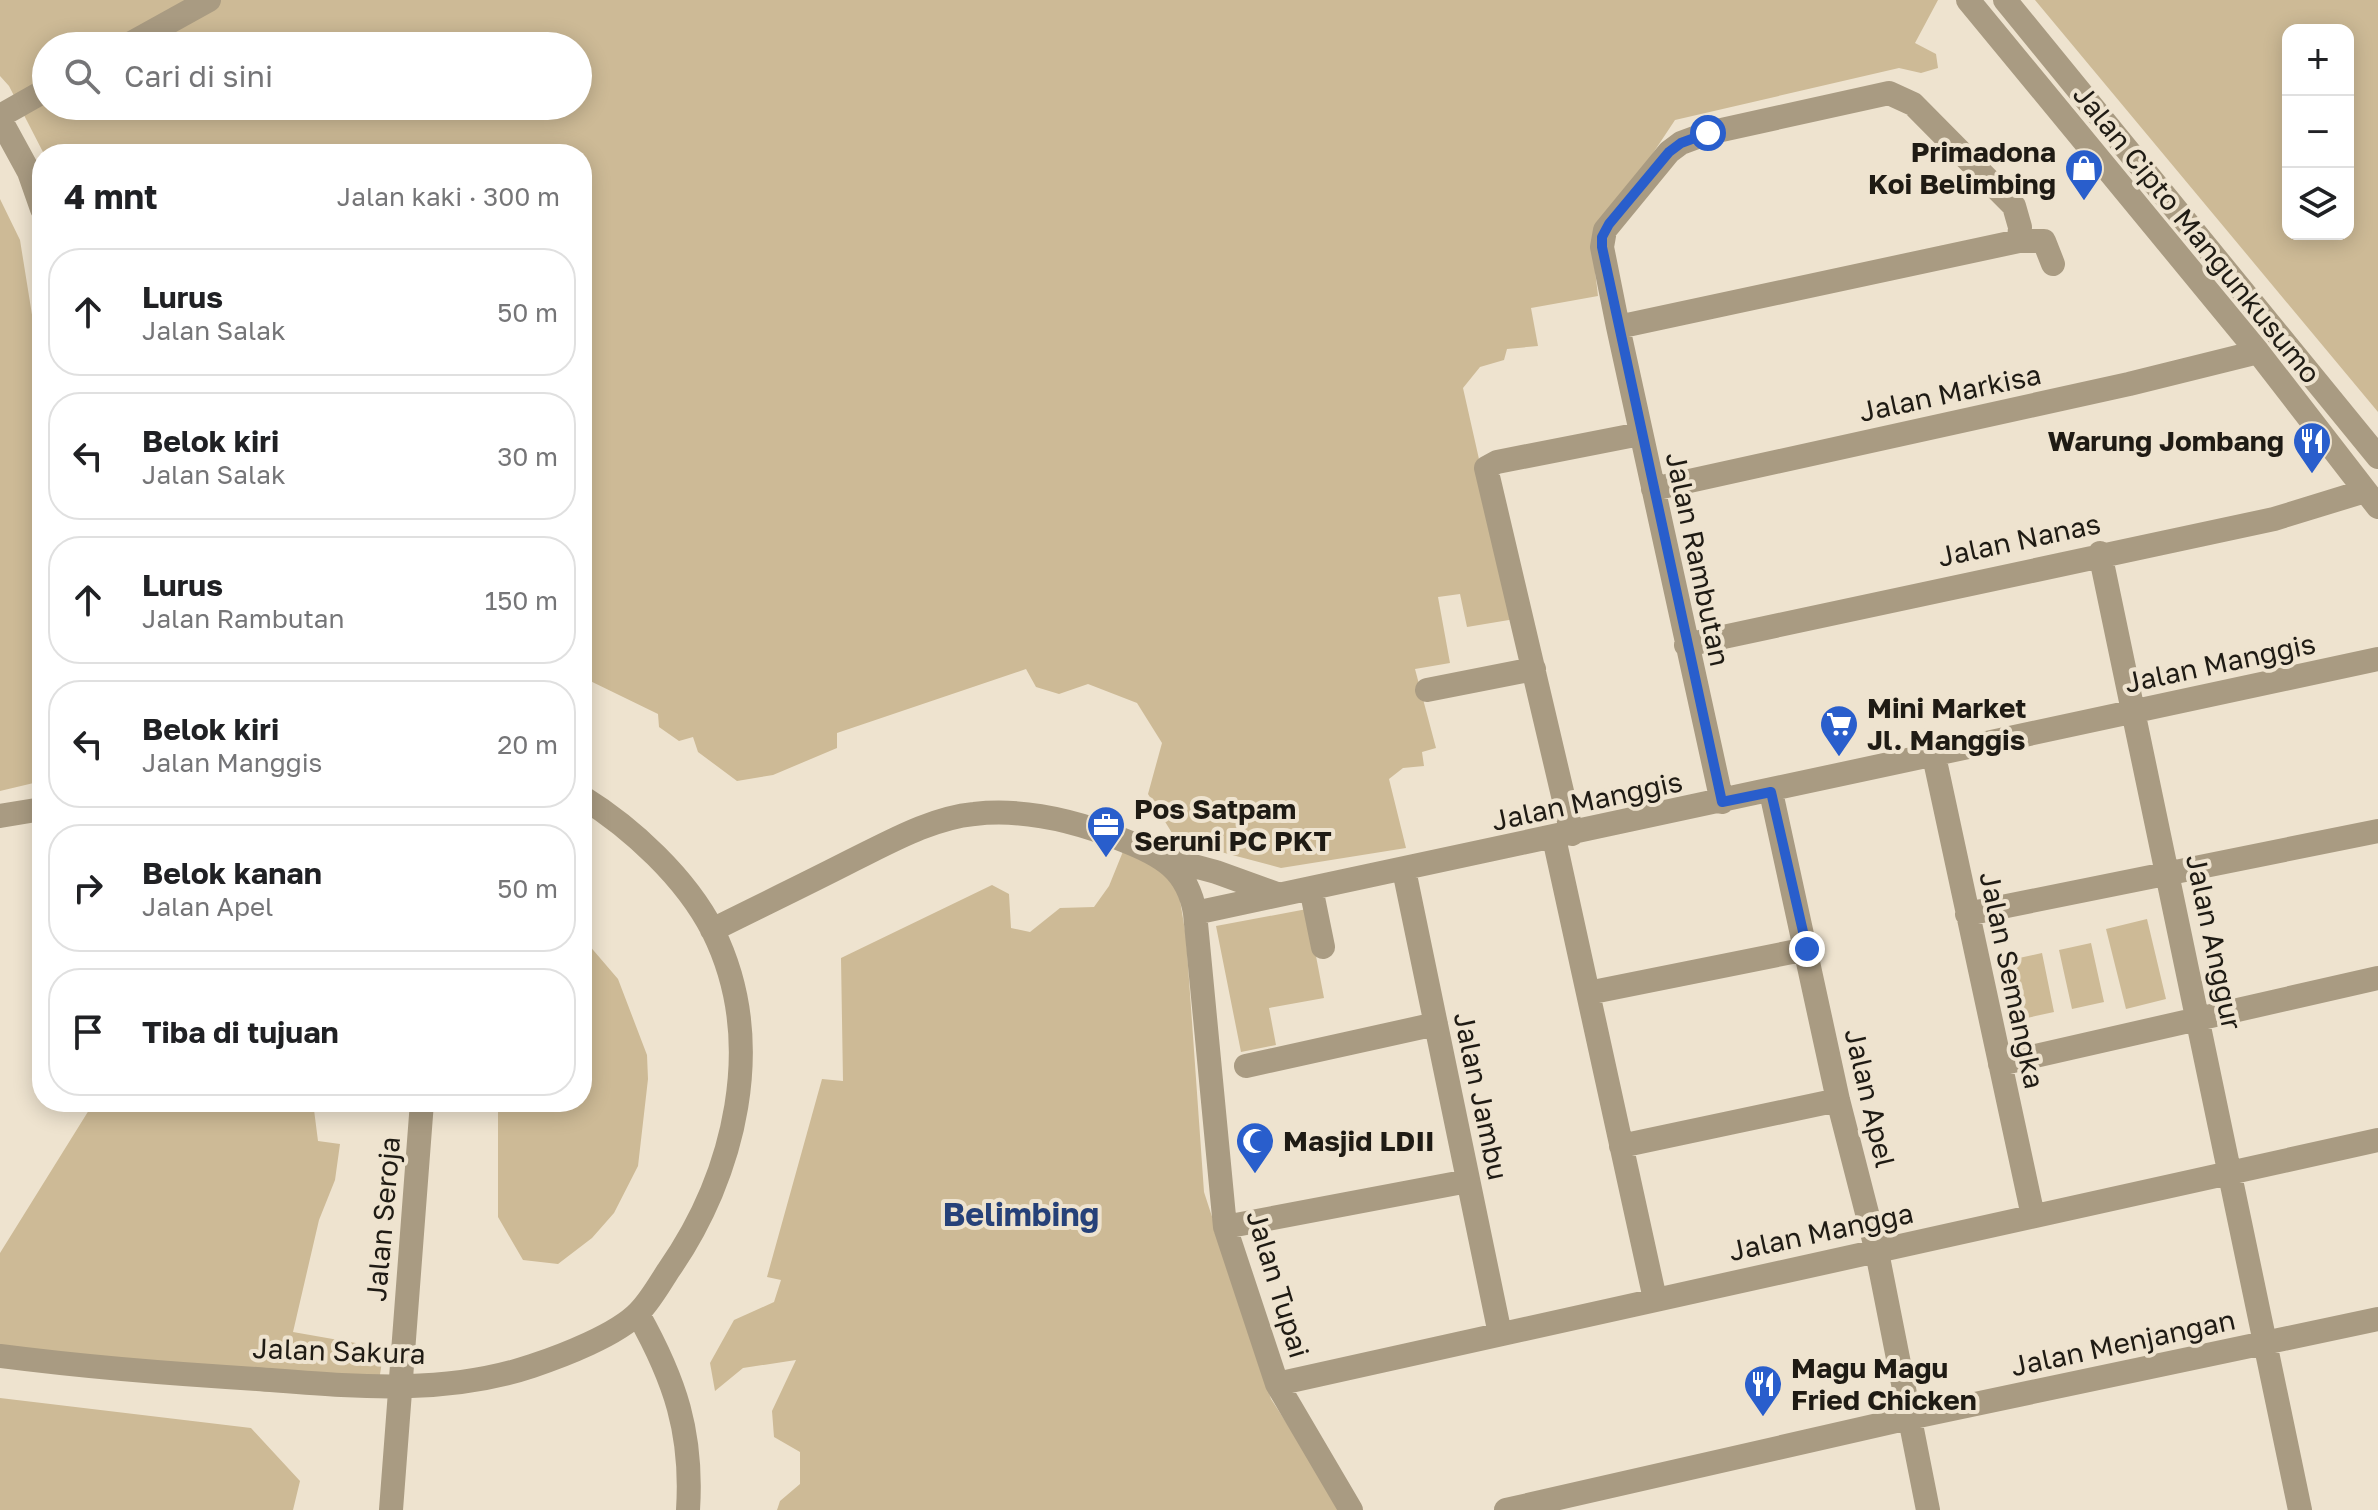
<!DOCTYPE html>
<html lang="id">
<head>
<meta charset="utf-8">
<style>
  :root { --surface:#fff; --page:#f6f6f6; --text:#202124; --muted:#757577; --line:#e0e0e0 }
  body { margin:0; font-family:"Golos Text",sans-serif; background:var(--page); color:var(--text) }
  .controls { position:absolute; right:24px; top:24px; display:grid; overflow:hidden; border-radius:16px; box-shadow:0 4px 20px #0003 }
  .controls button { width:72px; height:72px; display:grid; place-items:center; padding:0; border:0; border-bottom:2px solid var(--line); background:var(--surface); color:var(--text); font:40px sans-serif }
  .stop { position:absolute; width:24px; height:24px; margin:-18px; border:6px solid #295ecc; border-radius:50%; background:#fff }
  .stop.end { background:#295ecc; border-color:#fff; box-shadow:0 2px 8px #0008 }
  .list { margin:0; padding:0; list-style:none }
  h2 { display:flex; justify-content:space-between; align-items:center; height:104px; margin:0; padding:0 32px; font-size:34px }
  h2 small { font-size:26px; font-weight:400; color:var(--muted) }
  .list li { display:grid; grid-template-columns:52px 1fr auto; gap:24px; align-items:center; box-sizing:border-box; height:128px; margin:0 16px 16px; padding:0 16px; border:2px solid var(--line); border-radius:32px }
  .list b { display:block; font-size:30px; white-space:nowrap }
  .list p { margin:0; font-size:26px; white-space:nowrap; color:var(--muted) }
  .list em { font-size:26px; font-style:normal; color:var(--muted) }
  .icon { flex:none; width:44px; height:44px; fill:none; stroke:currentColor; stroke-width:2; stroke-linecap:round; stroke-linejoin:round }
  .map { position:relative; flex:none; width:2378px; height:1510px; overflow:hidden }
  .search { position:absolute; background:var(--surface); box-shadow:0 4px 20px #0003; left:32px; top:32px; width:560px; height:88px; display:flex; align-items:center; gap:20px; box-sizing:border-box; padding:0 28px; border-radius:44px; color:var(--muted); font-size:30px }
  .panel { position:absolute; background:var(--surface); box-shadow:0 4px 20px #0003; left:32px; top:144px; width:560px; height:968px; border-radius:32px }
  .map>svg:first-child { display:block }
  .green { fill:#cdba96; fill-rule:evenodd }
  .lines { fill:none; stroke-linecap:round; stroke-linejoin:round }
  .minor { stroke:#a99b82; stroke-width:24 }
  .route { stroke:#295ecc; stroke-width:10 }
  .labels { text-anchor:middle; stroke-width:8; stroke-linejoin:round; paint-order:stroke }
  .poi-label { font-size:28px; font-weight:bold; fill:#1f1b14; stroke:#eee3cf; text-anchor:start }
  .street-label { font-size:28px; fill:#1f1b14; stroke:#eee3cf }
  .quarter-label { font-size:32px; font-weight:bold; fill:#264179; stroke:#eee3cf }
</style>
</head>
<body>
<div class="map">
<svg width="2378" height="1510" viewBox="0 0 2378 1510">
  <rect width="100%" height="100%" fill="#eee3cf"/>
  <!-- green -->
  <path class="green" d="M0 0H1938L1915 43 1936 54 1938 68 1921 73 1899 68 1675 120 1592 245 1598 296 1531 308 1538 346 1507 349 1504 360 1480 367 1463 388 1515 619 1467 627 1460 594 1438 597 1450 663 1415 669 1436 748 1422 752 1424 766 1403 768 1389 779 1406 848 1281 868 1202 847 1194 835 1172 833 1148 794 1162 743 1137 703 1088 684 1059 694 1036 687 1026 669 837 733V748L773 775 737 781 698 752 693 737 679 741 659 727 658 714 582 677V154H44L9 86 0 76ZM46 46H578V106H46Z
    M2035 0H2378V412ZM2288 30H2348V234H2288Z
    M0 199 20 240 42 377V781L0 791Z
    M1124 849 1168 871 1179 894 1186 937 1204 1192 1271 1399 1343 1510H777L780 1501 800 1484V1452L774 1437 772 1411 796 1360 743 1368 715 1391 710 1363 734 1320 774 1302 781 1280 767 1277 822 1079 843 1081 841 958 992 885 1009 894 1011 928 1030 932 1060 908 1094 907 1109 886Z
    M1307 909 1324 998 1269 1008 1276 1045 1241 1052 1216 926Z
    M2147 919 2166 999 2126 1009 2106 929Z
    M582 937 618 979 647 1055 648 1079 638 1166 614 1213 592 1238 558 1264 523 1260 498 1217V1102H582Z
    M2091 943 2104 1002 2072 1009 2059 950Z
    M2042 953 2054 1012 2022 1019 2010 960Z
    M94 1102H313L318 1141 340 1144 335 1180 319 1220 293 1332 384 1348 379 1381 0 1350V1253Z
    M0 1398 251 1428 300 1481 293 1510H0Z"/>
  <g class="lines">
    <!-- minor -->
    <path class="minor" d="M1968 0 2258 352 2378 507
      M2005 0 2378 457
      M126 46 209 0
      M0 116 46 90
      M0 119 29 172 42 209
      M1618 327 2019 241H2044L2053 264
      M1653 489 2129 384 2258 352
      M2100 553 2300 1510
      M1686 645 2274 519 2365 491
      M1427 690 1534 669
      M1934 756 2033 1216
      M1771 792 1838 1100 1877 1252 1928 1510
      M1722 802 1618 327 1602 247 1605 230 1669 152 1681 143 1708 133 1889 93 1913 104 2014 206 2020 227 2019 241
      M0 816 42 809
      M1572 834 1486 468 1497 462 1640 434
      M1554 838 1655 1299
      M1164 858 1216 872 1277 894
      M1404 870 1500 1334
      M1311 888 1323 947
      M1195 913 2378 659
      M1967 914 2378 831
      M712 930C758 907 804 885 849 862 888 843 931 818 974 814 1026 808 1076 821 1123 840 1162 855 1188 870 1195 913L1225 1227 1277 1384 1351 1510
      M1588 993 1807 949
      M2000 1064 2378 978
      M1246 1066 1436 1024
      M1621 1146 1838 1100
      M1225 1227 1468 1181
      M638 1314C675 1380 693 1433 688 1510
      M0 1356C85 1367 172 1374 257 1379 350 1386 442 1396 532 1366 562 1356 617 1335 639 1312 650 1301 659 1285 668 1271 735 1175 768 1042 713 931 686 878 632 828 582 797
      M1277 1384 2378 1140
      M391 1510 422 1102
      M1506 1510 1909 1418 2378 1319"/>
  </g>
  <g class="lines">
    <!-- route -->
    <path class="route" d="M1708 133 1681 143 1669 152 1609 224 1602 237V247L1722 802 1771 792 1807 949"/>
  </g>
  <!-- icons -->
  <defs>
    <g id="shop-pin" transform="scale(2)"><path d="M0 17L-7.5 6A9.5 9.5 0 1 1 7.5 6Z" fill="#295ecc" stroke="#eee3cf"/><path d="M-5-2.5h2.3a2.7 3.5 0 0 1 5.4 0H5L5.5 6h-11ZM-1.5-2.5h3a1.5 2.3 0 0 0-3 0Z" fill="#fff"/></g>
    <g id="restaurant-pin" transform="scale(2)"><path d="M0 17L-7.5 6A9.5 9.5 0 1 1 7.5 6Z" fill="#295ecc" stroke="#eee3cf"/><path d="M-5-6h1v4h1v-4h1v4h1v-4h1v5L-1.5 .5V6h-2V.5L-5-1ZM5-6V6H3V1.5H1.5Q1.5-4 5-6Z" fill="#fff"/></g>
    <g id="supermarket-pin" transform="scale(2)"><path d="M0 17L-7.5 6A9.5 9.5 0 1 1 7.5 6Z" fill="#295ecc" stroke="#eee3cf"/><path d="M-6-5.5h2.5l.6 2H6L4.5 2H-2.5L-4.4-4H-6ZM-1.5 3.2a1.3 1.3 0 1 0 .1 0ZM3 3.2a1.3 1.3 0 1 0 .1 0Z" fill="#fff"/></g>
    <g id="office-pin" transform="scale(2)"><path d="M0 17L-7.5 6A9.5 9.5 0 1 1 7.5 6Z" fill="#295ecc" stroke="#eee3cf"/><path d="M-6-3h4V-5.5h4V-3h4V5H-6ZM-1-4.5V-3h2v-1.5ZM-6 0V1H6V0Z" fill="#fff"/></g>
    <g id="mosque-pin" transform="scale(2)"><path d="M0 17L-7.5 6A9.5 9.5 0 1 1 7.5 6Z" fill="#295ecc" stroke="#eee3cf"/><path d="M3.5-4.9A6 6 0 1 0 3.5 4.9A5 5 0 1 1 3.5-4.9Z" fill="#fff"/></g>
  </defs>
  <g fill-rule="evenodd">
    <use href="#shop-pin" x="2084" y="168"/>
    <use href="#restaurant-pin" x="2312" y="441"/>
    <use href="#supermarket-pin" x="1839" y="724"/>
    <use href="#office-pin" x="1106" y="825"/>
    <use href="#mosque-pin" x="1255" y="1141"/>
    <use href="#restaurant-pin" x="1763" y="1384"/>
  </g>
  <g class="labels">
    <!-- poi labels -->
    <g class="poi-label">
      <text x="2056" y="162" text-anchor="end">Primadona<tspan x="2056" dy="32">Koi Belimbing</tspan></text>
      <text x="2284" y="451" text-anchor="end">Warung Jombang</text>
      <text x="1867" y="718">Mini Market<tspan x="1867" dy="32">Jl. Manggis</tspan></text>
      <text x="1134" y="819">Pos Satpam<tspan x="1134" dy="32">Seruni PC PKT</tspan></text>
      <text x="1283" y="1151">Masjid LDII</text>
      <text x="1791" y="1378">Magu Magu<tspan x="1791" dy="32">Fried Chicken</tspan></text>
    </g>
    <!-- street labels -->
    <g class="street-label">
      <text transform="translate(2197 234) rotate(51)" y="10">Jalan Cipto Mangunkusumo</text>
      <text transform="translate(1950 393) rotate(-12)" y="10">Jalan Markisa</text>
      <text transform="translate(2019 540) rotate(-12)" y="10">Jalan Nanas</text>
      <text transform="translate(1698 559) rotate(78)" y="10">Jalan Rambutan</text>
      <text transform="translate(2220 663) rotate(-12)" y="10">Jalan Manggis</text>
      <text transform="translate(1587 801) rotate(-12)" y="10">Jalan Manggis</text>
      <text transform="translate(2214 942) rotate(78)" y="10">Jalan Anggur</text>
      <text transform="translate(2012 980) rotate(78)" y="10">Jalan Semangka</text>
      <text transform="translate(1481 1096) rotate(78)" y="10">Jalan Jambu</text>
      <text transform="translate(1870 1098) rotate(77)" y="10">Jalan Apel</text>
      <text transform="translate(383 1219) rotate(-85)" y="10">Jalan Seroja</text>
      <text transform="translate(1821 1232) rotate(-12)" y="10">Jalan Mangga</text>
      <text transform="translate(1278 1284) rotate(73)" y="10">Jalan Tupai</text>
      <text transform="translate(2123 1343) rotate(-12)" y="10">Jalan Menjangan</text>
      <text transform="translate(339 1351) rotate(2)" y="10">Jalan Sakura</text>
    </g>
    <!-- quarter labels -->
    <g class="quarter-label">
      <text x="1021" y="1226">Belimbing</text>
    </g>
  </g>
</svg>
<div class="controls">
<button>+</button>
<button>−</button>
<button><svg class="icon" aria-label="layers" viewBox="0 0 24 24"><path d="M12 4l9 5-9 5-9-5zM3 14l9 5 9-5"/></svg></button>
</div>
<div class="stop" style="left:1708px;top:133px"></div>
<div class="stop end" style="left:1807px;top:949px"></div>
<div class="search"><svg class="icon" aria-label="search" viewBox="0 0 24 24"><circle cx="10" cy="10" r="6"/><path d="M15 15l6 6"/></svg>Cari di sini</div>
<section class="panel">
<h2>4 mnt<small>Jalan kaki · 300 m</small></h2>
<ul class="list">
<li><svg class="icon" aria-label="ahead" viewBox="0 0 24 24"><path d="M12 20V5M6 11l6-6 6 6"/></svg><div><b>Lurus</b><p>Jalan Salak</p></div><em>50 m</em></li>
<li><svg class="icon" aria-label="left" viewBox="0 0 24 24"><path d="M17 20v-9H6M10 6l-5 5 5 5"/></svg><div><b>Belok kiri</b><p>Jalan Salak</p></div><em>30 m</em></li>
<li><svg class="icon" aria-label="ahead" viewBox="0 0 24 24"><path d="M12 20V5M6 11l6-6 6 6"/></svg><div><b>Lurus</b><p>Jalan Rambutan</p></div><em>150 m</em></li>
<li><svg class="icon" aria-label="left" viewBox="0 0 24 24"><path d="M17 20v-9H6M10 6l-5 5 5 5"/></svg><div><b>Belok kiri</b><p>Jalan Manggis</p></div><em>20 m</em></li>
<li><svg class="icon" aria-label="right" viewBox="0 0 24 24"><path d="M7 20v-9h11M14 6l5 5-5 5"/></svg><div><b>Belok kanan</b><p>Jalan Apel</p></div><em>50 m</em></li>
<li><svg class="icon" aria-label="arrive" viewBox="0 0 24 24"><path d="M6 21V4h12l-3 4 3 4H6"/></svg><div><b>Tiba di tujuan</b></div></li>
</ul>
</section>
</div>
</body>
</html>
